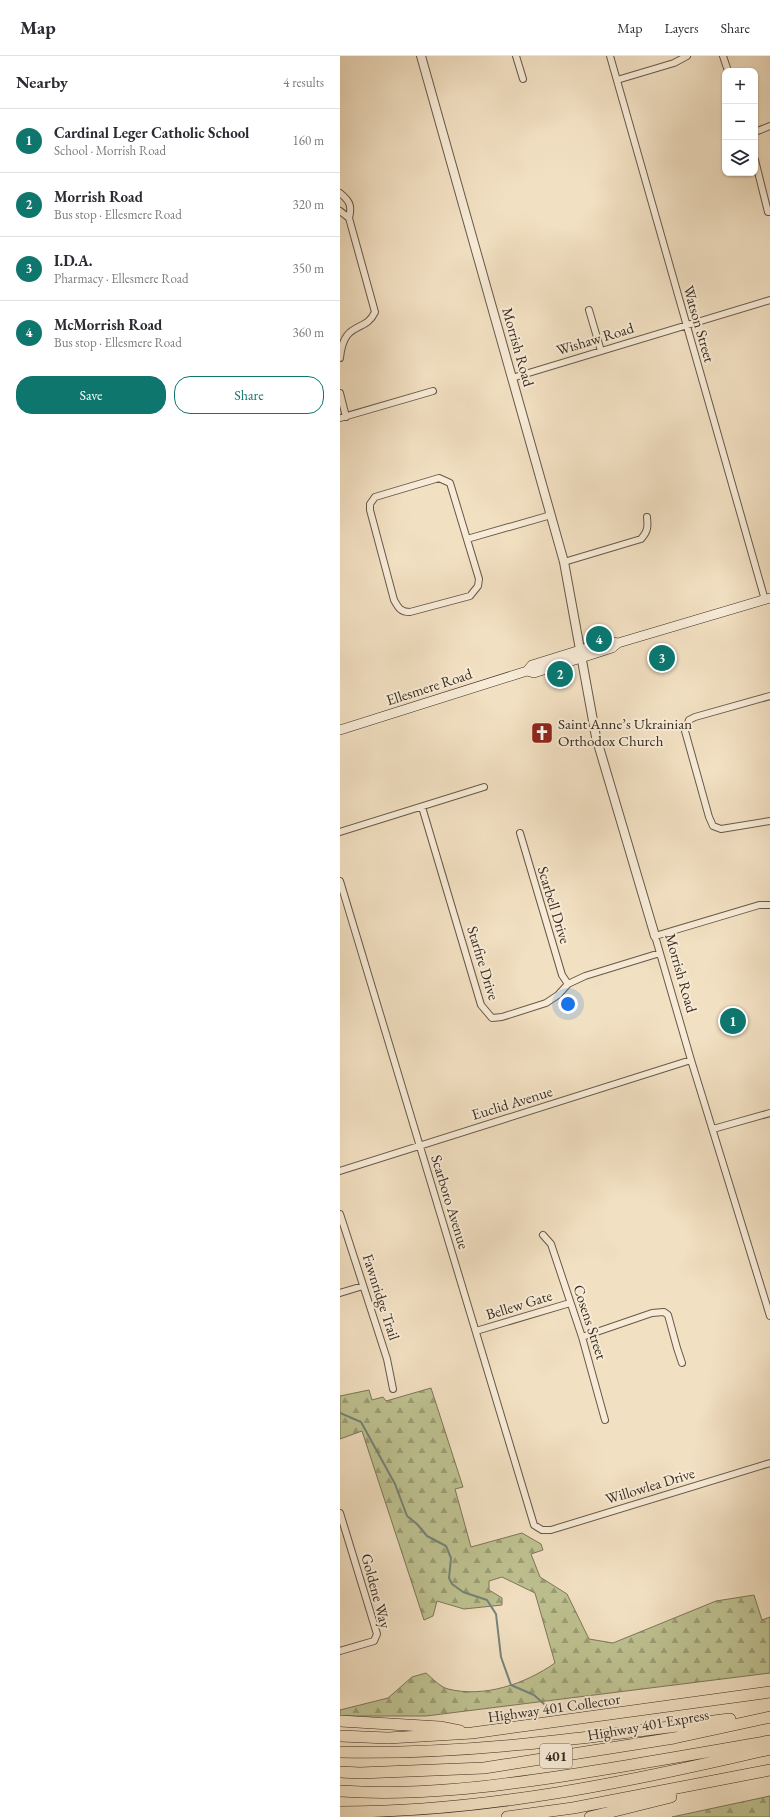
<!DOCTYPE html>
<html lang="en">
<head>
<meta charset="utf-8">
<style>
  :root { --surface:#fff; --page:#f7f7f7; --text:#2b2b33; --muted:#7c7c81; --line:#e1e1e2; --accent:#0f766e }
  body { margin:0; font-family:"EB Garamond",serif; background:var(--page); color:var(--text) }
  .controls { position:absolute; right:12px; top:12px; display:grid; overflow:hidden; border-radius:8px; box-shadow:0 1px 3px #0004 }
  .controls button { width:36px; height:36px; display:grid; place-items:center; padding:0; border:0; border-bottom:1px solid var(--line); background:var(--surface); color:var(--text); font:20px sans-serif }
  .you { position:absolute; left:228px; top:948px; width:14px; height:14px; margin:-10px; border:3px solid #fff; border-radius:50%; background:#1a73e8; box-shadow:0 0 0 6px #1a73e833 }
  .badge { display:grid; place-items:center; width:26px; height:26px; border-radius:50%; background:var(--accent); color:#fff; font-size:13px; font-weight:700 }
  .pin { position:absolute; translate:-50% -50%; border:2px solid #fff; box-shadow:0 1px 4px #0006 }
  .list { margin:0; padding:0; list-style:none }
  h2 { display:flex; justify-content:space-between; align-items:center; height:52px; margin:0; padding:0 16px; font-size:17px }
  h2 small { font-size:13px; font-weight:400; color:var(--muted) }
  .list li { display:grid; grid-template-columns:26px 1fr auto; gap:12px; align-items:center; box-sizing:border-box; height:64px; padding:0 16px; border-top:1px solid var(--line) }
  .list b { display:block; font-size:15px; white-space:nowrap }
  .list p { margin:0; font-size:13px; white-space:nowrap; color:var(--muted) }
  .list em { font-size:13px; font-style:normal; color:var(--muted) }
  .actions { display:flex; gap:8px; padding:12px 16px }
  .actions a { flex:1; padding:9px 0; border:1px solid var(--accent); border-radius:16px; text-align:center; font-size:14px; color:var(--accent) }
  .actions .main { background:var(--accent); color:#fff }
  .icon { flex:none; width:22px; height:22px; fill:none; stroke:currentColor; stroke-width:2; stroke-linecap:round; stroke-linejoin:round }
  .map { position:relative; flex:none; width:430px; height:1761px; overflow:hidden }
  header { display:flex; align-items:center; gap:24px; box-sizing:border-box; height:56px; padding:0 20px; background:var(--surface); border-bottom:1px solid var(--line) }
  header strong { font-size:19px }
  nav { display:flex; gap:22px; margin-inline-start:auto; font-size:14px }
  main { display:flex }
  aside { flex:1; background:var(--surface) }
  .map>svg:first-child { display:block }
  .forest { fill:url(#forest-firs); stroke:#7c7658 }
  .lines { fill:none; stroke-linecap:round; stroke-linejoin:round }
  .stream { stroke:#748379; stroke-width:2 }
  .minor-casing { stroke:#675848; stroke-width:8 }
  .tertiary-casing { stroke:#675848; stroke-width:10 }
  .secondary-casing { stroke:#392b1f; stroke-width:10 }
  .motorway-casing { stroke:#392b1f; stroke-width:12 }
  .minor { stroke:#f7ebd7; stroke-width:6 }
  .tertiary { stroke:#f7ebd7; stroke-width:8 }
  .secondary { stroke:#f7ebd7; stroke-width:9 }
  .motorway { stroke:#f2e0c2; stroke-width:11 }
  .labels { text-anchor:middle; stroke-width:4; stroke-linejoin:round; paint-order:stroke }
  .shield { fill:#f7ebd7; stroke:#726556; stroke-width:1 }
  .shield-label { font-size:14px; font-weight:bold; fill:#392b1f }
  .street-label { font-size:15px; fill:#392b1f; stroke:#f7ebd7 }
  .poi-label { font-size:15px; fill:#392b1f; stroke:#f7ebd7; text-anchor:start }
</style>
</head>
<body>
<header>
<strong>Map</strong>
<nav><a>Map</a><a>Layers</a><a>Share</a></nav>
</header>
<main>
<aside>
<h2>Nearby<small>4 results</small></h2>
<ul class="list">
<li><span class="badge">1</span><div><b>Cardinal Leger Catholic School</b><p>School · Morrish Road</p></div><em>160 m</em></li>
<li><span class="badge">2</span><div><b>Morrish Road</b><p>Bus stop · Ellesmere Road</p></div><em>320 m</em></li>
<li><span class="badge">3</span><div><b>I.D.A.</b><p>Pharmacy · Ellesmere Road</p></div><em>350 m</em></li>
<li><span class="badge">4</span><div><b>McMorrish Road</b><p>Bus stop · Ellesmere Road</p></div><em>360 m</em></li>
</ul>
<div class="actions"><a class="main">Save</a><a>Share</a></div>
</aside>
<div class="map">
<svg width="430" height="1761" viewBox="0 0 430 1761">
  <defs>
    <pattern id="forest-firs" width="22" height="20" patternUnits="userSpaceOnUse"><rect width="22" height="20" fill="#bec190"/><path d="M5 1l3.5 6h-7zM16 11l3.5 6h-7z" fill="#9b9d75"/></pattern>
  </defs>
  <rect width="100%" height="100%" fill="#f2e0c2"/>
  <filter id="stains"><feTurbulence type="fractalNoise" baseFrequency=".005" numOctaves="4"/><feColorMatrix values="0 0 0 0 .2 0 0 0 0 .09 0 0 0 0 .02 0 0 0 .5 -.17"/></filter>
  <radialGradient id="worn" r=".72"><stop offset=".6" stop-color="#630" stop-opacity="0"/><stop offset="1" stop-color="#630" stop-opacity=".3"/></radialGradient>
  <!-- forest -->
  <path class="forest" d="M91 1332 123 1431 115 1433 131 1491 182 1477 201 1488 203 1494 191 1498 200 1521 227 1538 249 1583 273 1587 376 1545 414 1539 422 1564 430 1561V1617L86 1660H0V1654L48 1642 72 1621 86 1617C92 1622 100 1631 108 1633 144 1642 185 1628 215 1607L195 1537 162 1521 149 1525V1534L162 1542V1549L124 1553 97 1545 93 1560 84 1564 22 1375 0 1383V1340L29 1334 32 1344 43 1341 46 1345Z
    M430 1740V1761H332Z"/>
  <g class="lines">
    <!-- stream -->
    <path class="stream" d="M0 1357 21 1366 55 1428 67 1460 77 1468 87 1480 106 1490 111 1502 109 1522 112 1528 123 1536 147 1544 156 1558 161 1601 171 1629 194 1639 204 1648"/>
    <!-- minor casing -->
    <g class="minor-casing">
      <path id="minor" d="M176 0 183 23
        M270 0 425 544
        M383 0 388 15
        M277 24 334 7 347 0
        M415 76 430 70
        M415 104 428 156H430
        M0 137C10 145 12 150 9 162L35 256C25 278 4 263 0 302
        M0 155 9 162
        M249 254 261 295
        M172 322 430 244
        M0 337 6 361
        M0 362 93 335
        M99 422 110 427 139 523 138 530 130 540 70 556C60 556 58 551 54 544L30 454V448L35 441Z
        M127 483 211 459
        M224 506 301 483C308 475 308 471 307 461
        M430 640 355 661 349 664 345 675 369 761 373 770 381 773 430 765
        M82 751 141 949 152 962 162 961 206 947 218 939 228 928 245 920 320 897
        M0 776 144 731
        M180 777 222 919 228 928
        M0 825 194 1469 202 1474H211L430 1407
        M430 849H419L315 880 351 1004 430 1260
        M373 1073 430 1057
        M0 1115 351 1004
        M0 1158 47 1303 53 1333
        M203 1179 211 1188 242 1281 265 1364
        M0 1237 23 1230
        M136 1275 230 1247
        M242 1281 312 1257 324 1256 328 1259 337 1292 342 1307
        M0 1457 37 1578 34 1585 0 1595"/>
    </g>
    <!-- tertiary casing -->
    <g class="tertiary-casing">
      <path id="tertiary" d="M81 0 224 506 256 681 315 880"/>
    </g>
    <!-- secondary casing -->
    <g class="secondary-casing">
      <path id="secondary" d="M187 615 194 617 272 592 278 587 430 542
        M0 674 187 615 192 609 253 590 270 585 278 587"/>
    </g>
    <!-- motorway casing -->
    <g class="motorway-casing">
      <path id="motorway" d="M0 1665 100 1671 120 1675
        M0 1680 48 1682 132 1677 430 1636
        M0 1696C131 1699 260 1680 390 1663
        M0 1716 20 1717 144 1712 334 1682 430 1661
        M0 1735C75 1740 150 1731 223 1720 293 1709 361 1697 430 1685
        M0 1756C146 1756 289 1726 430 1693
        M167 1761 233 1752 430 1714
        M250 1761 331 1741"/>
    </g>
    <!-- minor -->
    <use href="#minor" class="minor"/>
    <!-- tertiary -->
    <use href="#tertiary" class="tertiary"/>
    <!-- secondary -->
    <use href="#secondary" class="secondary"/>
    <!-- motorway -->
    <use href="#motorway" class="motorway"/>
  </g>
  <!-- icons -->
  <defs>
    <g id="church-square" transform="scale(1.15)"><rect x="-9" y="-9" width="18" height="18" rx="4" fill="#8f2418" stroke="#f7ebd7"/><path d="M-1.2-6h2.4v3.5h3.3v2.4h-3.3V6h-2.4V-.1h-3.3v-2.4h3.3Z" fill="#fff"/></g>
  </defs>
  <g fill-rule="evenodd">
    <use href="#church-square" x="202" y="677"/>
  </g>
  <g class="labels">
    <!-- shield labels -->
    <rect class="shield" x="200" y="1688" width="32" height="24" rx="3"/>
    <g class="shield-label">
      <text x="216" y="1705">401</text>
    </g>
    <!-- street labels -->
    <g class="street-label">
      <text transform="translate(359 268) rotate(74)" y="5">Watson Street</text>
      <text transform="translate(255 283) rotate(-17)" y="5">Wishaw Road</text>
      <text transform="translate(178 291) rotate(74)" y="5">Morrish Road</text>
      <text transform="translate(89 631) rotate(-18)" y="5">Ellesmere Road</text>
      <text transform="translate(214 849) rotate(73)" y="5">Scarbell Drive</text>
      <text transform="translate(143 907) rotate(73)" y="5">Starfire Drive</text>
      <text transform="translate(341 917) rotate(74)" y="5">Morrish Road</text>
      <text transform="translate(172 1047) rotate(-17)" y="5">Euclid Avenue</text>
      <text transform="translate(110 1146) rotate(73)" y="5">Scarboro Avenue</text>
      <text transform="translate(41 1241) rotate(72)" y="5">Fawnridge Trail</text>
      <text transform="translate(179 1249) rotate(-17)" y="5">Bellew Gate</text>
      <text transform="translate(250 1266) rotate(72)" y="5">Cosens Street</text>
      <text transform="translate(310 1430) rotate(-17)" y="5">Willowlea Drive</text>
      <text transform="translate(36 1535) rotate(75)" y="5">Goldene Way</text>
      <text transform="translate(214 1652) rotate(-8)" y="5">Highway 401 Collector</text>
      <text transform="translate(308 1669) rotate(-10)" y="5">Highway 401 Express</text>
    </g>
    <!-- poi labels -->
    <g class="poi-label">
      <text x="218" y="673">Saint Anne’s Ukrainian<tspan x="218" dy="17">Orthodox Church</tspan></text>
    </g>
  </g>
  <rect width="100%" height="100%" filter="url(#stains)"/>
  <rect width="100%" height="100%" fill="url(#worn)"/>
</svg>
<div class="controls">
<button>+</button>
<button>−</button>
<button><svg class="icon" aria-label="layers" viewBox="0 0 24 24"><path d="M12 4l9 5-9 5-9-5zM3 14l9 5 9-5"/></svg></button>
</div>
<div class="you"></div>
<div class="pin badge" style="left:393px;top:965px">1</div>
<div class="pin badge" style="left:220px;top:618px">2</div>
<div class="pin badge" style="left:322px;top:602px">3</div>
<div class="pin badge" style="left:259px;top:583px">4</div>
</div>
</main>
</body>
</html>
